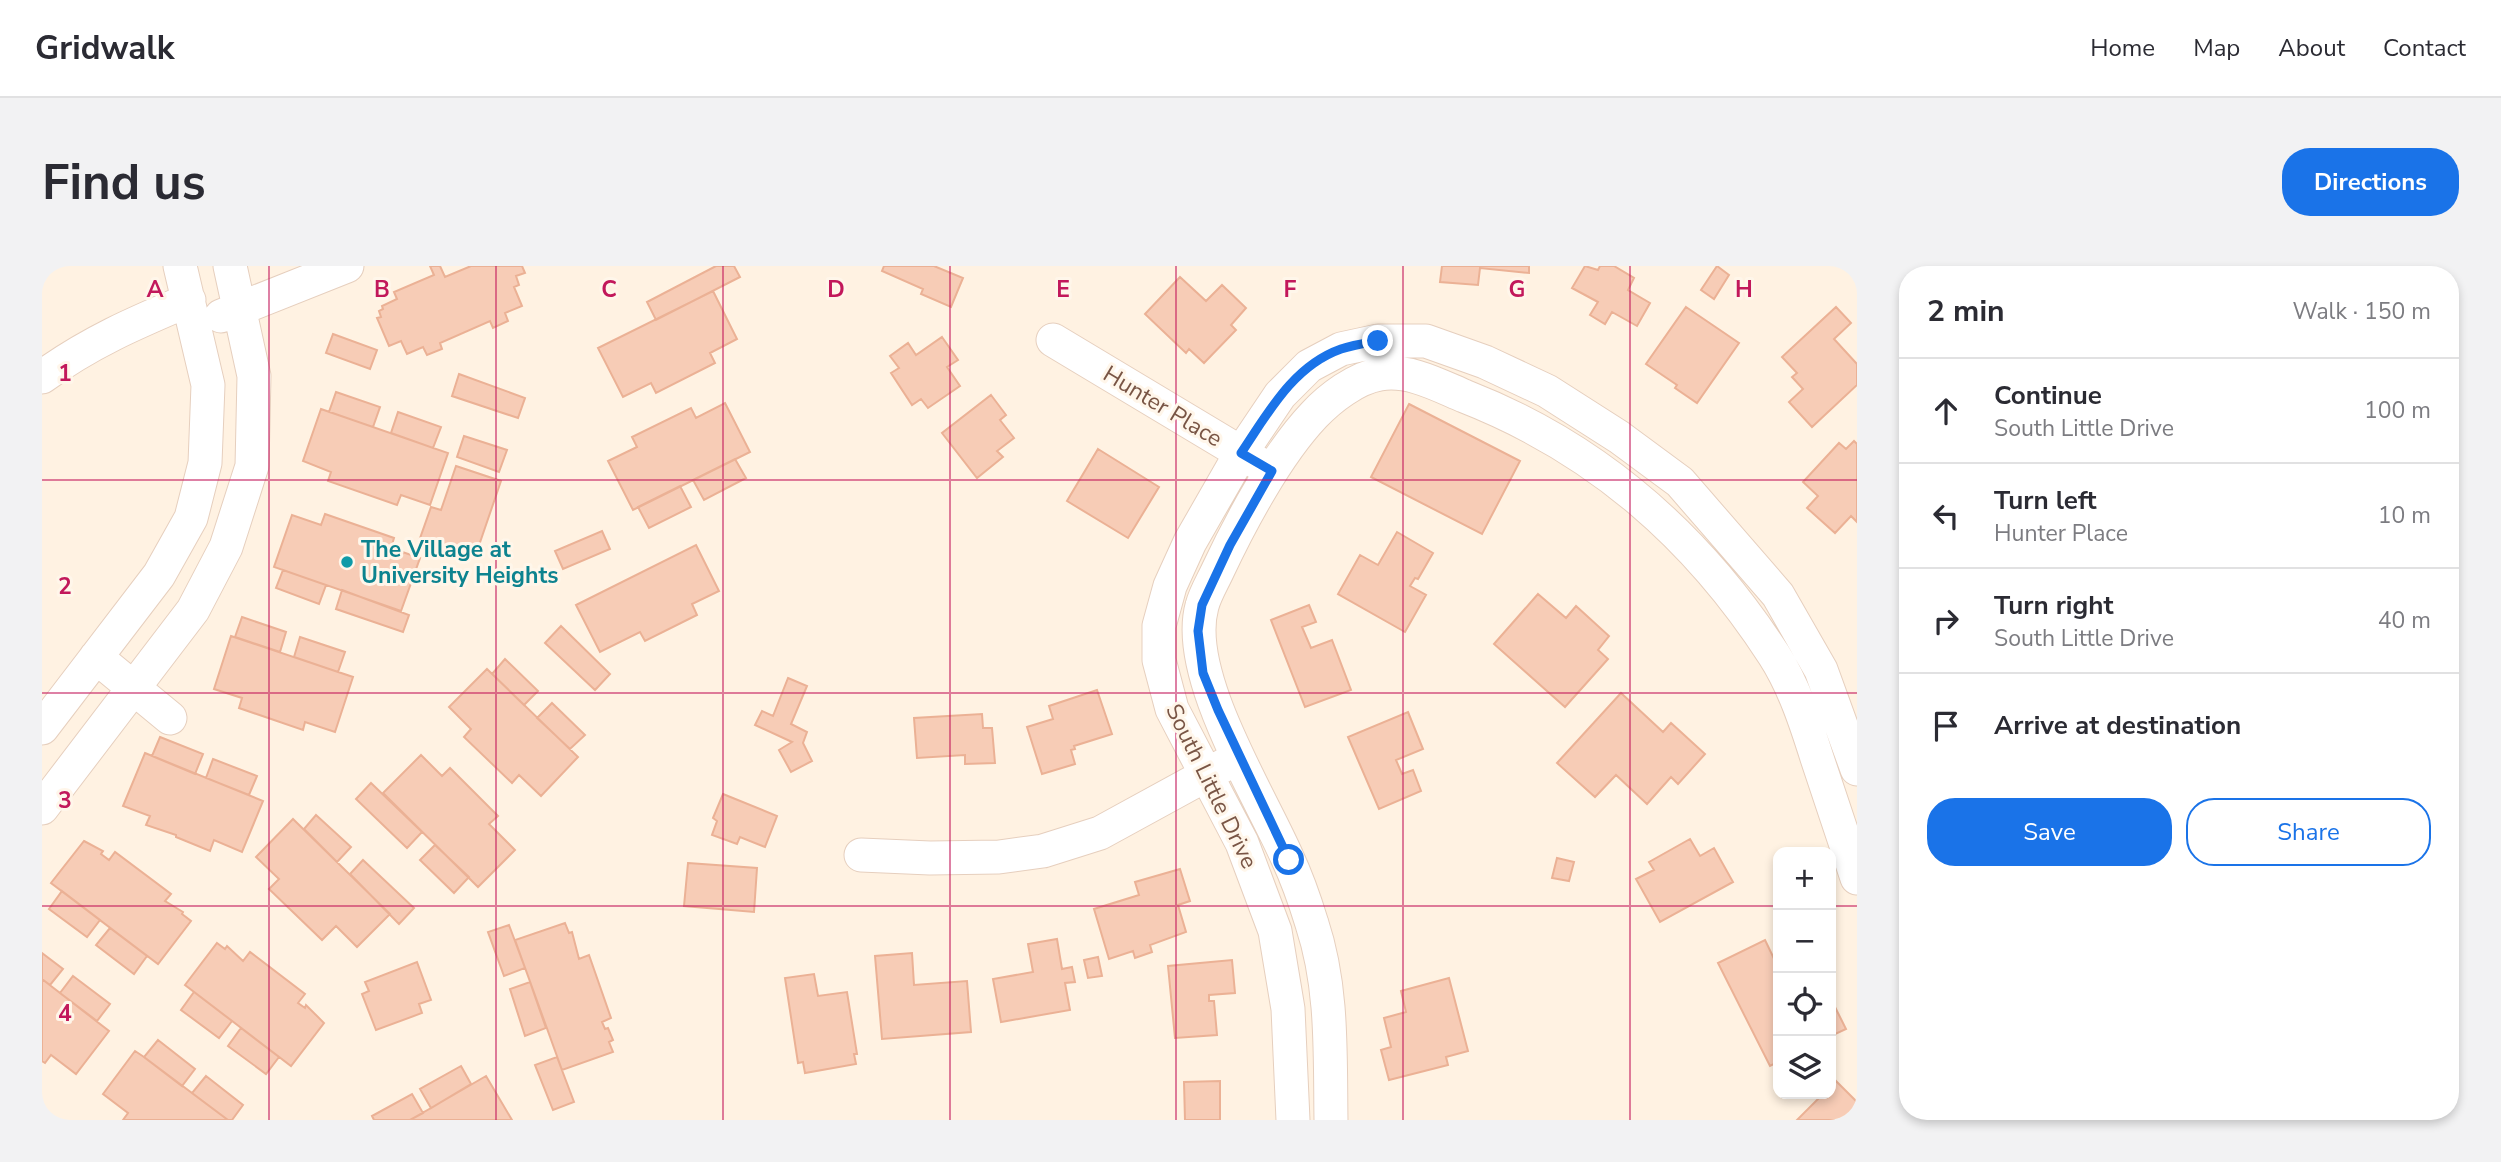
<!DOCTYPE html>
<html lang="en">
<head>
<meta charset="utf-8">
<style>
  :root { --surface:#fff; --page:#f2f2f3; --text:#2b2b33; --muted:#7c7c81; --line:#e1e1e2; --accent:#1a73e8 }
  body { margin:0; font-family:"Nunito Sans",sans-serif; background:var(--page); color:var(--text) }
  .controls { position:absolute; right:21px; bottom:21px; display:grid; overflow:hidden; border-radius:14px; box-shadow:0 4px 10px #0003 }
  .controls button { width:63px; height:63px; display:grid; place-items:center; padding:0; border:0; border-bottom:2px solid var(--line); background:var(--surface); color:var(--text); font:35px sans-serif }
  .stop { position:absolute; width:21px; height:21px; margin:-16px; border:5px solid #1a73e8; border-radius:50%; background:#fff }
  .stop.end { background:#1a73e8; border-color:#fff; box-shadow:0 2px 7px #0008 }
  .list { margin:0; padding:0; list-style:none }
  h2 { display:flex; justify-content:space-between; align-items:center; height:91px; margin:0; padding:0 28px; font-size:30px }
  h2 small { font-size:23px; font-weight:400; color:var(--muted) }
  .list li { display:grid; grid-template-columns:46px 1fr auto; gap:21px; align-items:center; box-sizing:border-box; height:105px; padding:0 28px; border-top:2px solid var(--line) }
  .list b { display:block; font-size:26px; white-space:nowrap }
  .list p { margin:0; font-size:23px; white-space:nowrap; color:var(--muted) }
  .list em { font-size:23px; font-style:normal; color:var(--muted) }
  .actions { display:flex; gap:14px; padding:21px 28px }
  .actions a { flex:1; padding:16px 0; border:2px solid var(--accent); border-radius:28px; text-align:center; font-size:24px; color:var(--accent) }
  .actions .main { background:var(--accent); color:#fff }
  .icon { flex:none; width:38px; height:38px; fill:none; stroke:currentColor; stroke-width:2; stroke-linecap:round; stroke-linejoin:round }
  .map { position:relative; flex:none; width:1815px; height:854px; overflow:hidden; border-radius:28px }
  header { display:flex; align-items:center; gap:42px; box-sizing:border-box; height:98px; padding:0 35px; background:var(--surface); border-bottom:2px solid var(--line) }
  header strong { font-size:33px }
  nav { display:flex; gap:38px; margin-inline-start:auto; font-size:24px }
  .intro { display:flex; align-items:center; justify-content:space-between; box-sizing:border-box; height:168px; padding:0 42px }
  h1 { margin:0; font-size:49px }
  .button { padding:18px 32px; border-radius:28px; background:var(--accent); color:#fff; font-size:24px; font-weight:700 }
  main { display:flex; gap:42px; padding:0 42px }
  aside { flex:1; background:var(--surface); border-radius:28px; box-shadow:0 4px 10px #0003 }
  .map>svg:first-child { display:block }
  .building { fill:#f7ccb6; stroke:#ebb195; stroke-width:2 }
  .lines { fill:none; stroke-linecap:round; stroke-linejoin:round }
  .minor-casing { stroke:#e6cfbe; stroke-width:35 }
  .minor { stroke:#fff; stroke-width:33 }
  .route { stroke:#1a73e8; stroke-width:9 }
  .grid { fill:none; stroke:#c2185b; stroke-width:2; stroke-opacity:0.55 }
  .culture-dot { fill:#0f9aa8; stroke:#fff6ea; stroke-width:2.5 }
  .labels { text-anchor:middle; stroke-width:6; stroke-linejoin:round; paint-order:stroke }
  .street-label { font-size:23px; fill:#795545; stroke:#fff6ea }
  .culture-label { font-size:23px; font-weight:bold; fill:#0d838f; stroke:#fff6ea; text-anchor:start }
  .grid-label { font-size:23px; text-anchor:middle; font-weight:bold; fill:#c2185b; stroke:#fff6ea; stroke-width:6; stroke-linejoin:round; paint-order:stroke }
</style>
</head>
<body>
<header>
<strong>Gridwalk</strong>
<nav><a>Home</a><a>Map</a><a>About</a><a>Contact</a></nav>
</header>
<div class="intro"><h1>Find us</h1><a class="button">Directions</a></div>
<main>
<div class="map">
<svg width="1815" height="854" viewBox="0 0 1815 854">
  <rect width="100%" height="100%" fill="#fff2e2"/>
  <!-- building -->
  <path class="building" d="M388 0H398L403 11 429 0H480L483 7 474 10 477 19 472 21 480 40 463 47 466 55 451 62 448 55 398 77 400 83 385 89 381 81 365 88 359 75 347 80 335 52 339 51 337 45 341 43 340 40 355 33 352 26 392 9Z
    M674 0H692L698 11 614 54 605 36Z
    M842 0H892L921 12 909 41 879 28 881 23 840 5Z
    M1400 0H1487V7L1438 2 1436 19 1398 16Z
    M1543 0 1556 4 1558 0H1572L1592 12 1586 24 1608 37 1595 60 1570 46 1563 58 1548 49 1556 36 1530 22Z
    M1675 0 1687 9 1672 33 1659 24Z
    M1138 11 1164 35 1180 19 1204 42 1189 59 1194 64 1162 97 1147 83 1144 87 1103 48Z
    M671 25 695 73 668 87 673 97 614 127 609 117 581 131 556 82Z
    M1644 41 1697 77 1655 137 1633 122 1635 119 1604 98Z
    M1794 41 1809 57 1792 73 1815 98V119L1770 161 1747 136 1761 123 1750 111 1755 107 1740 91Z
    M291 68 335 84 328 103 284 87Z
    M900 71 916 94 905 101 918 120 886 142 879 133 870 139 849 107 857 102 848 90 866 77 874 89Z
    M417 108 483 132 476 152 410 130Z
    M294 126 338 141 331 161 287 146Z
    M949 129 964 149 958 154 972 172 955 185 961 191 935 212 900 167Z
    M683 137 708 186 591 244 566 195 595 181 590 171 649 142 654 152Z
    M1367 138 1478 195 1440 268 1329 211Z
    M279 143 406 187 388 239 359 229 355 239 286 215 289 206 261 195Z
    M356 146 399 161 391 182 349 167Z
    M422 170 465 184 457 206 415 191Z
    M1812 175 1815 178V256L1809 250 1793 267 1765 242 1776 230 1761 216 1797 177 1804 183Z
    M1056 183 1117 221 1086 272 1025 235Z
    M693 193 704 212 662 234 651 214Z
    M414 200 459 215 433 291 405 282 404 288 376 278 389 241 399 244Z
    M638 220 649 241 607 262 596 241Z
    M283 248 352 272 349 282 378 292 359 345 232 301 250 249 279 259Z
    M560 265 568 283 521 303 513 285Z
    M1355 266 1391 287 1376 313 1373 312 1368 320 1384 329 1363 366 1296 328 1318 289 1336 299Z
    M654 279 677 325 650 338 655 349 603 375 598 366 558 386 534 339Z
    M241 304 284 319 277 338 234 322Z
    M300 324 367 349 361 366 294 343Z
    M1496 328 1524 352 1534 340 1567 370 1556 384 1566 393 1523 441 1452 378Z
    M1267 339 1274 356 1260 361 1269 382 1290 374 1309 424 1263 441 1229 354Z
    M200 351 244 366 238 386 193 371Z
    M519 360 568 408 553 424 503 377Z
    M189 370 311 411 293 466 263 456 261 464 197 442 200 432 172 423Z
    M258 371 303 386 296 406 252 391Z
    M463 393 496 425 482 439 450 408Z
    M445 403 536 491 499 530 477 509 470 517 422 471 429 463 407 441Z
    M746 412 765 420 749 458 765 466 761 477 770 495 749 506 737 484 750 476 713 459 720 445 731 450Z
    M1055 424 1070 468 1032 480 1033 483 1029 484 1033 498 1000 508 985 461 1011 453 1007 440Z
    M1579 427 1621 466 1629 457 1663 488 1636 518 1629 511 1605 538 1574 509 1553 531 1515 497Z
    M510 437 543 469 528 483 495 452Z
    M1366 446 1381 483 1354 494 1360 508 1371 504 1379 525 1337 543 1306 471Z
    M940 448 941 462H950L953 497 923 498V489L875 492 872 452Z
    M118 471 161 488 153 508 110 490Z
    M103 487 221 535 200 586 172 574 168 585 134 571V569L104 559 108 550 81 540Z
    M379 489 400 510 408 502 456 550 447 558 473 584 436 621 341 527Z
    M171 493 215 510 207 529 164 512Z
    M329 517 380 566 365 582 314 533Z
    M681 528 735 550 723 581 698 571 695 578 670 569 675 555 671 552Z
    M274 549 309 581 295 596 262 563Z
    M251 553 348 648 315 681 294 660 280 674 227 623 237 613 214 591Z
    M1648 573 1658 590 1672 582 1691 616 1618 656 1594 613 1612 604 1607 596Z
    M42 575 61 585 59 588 67 594 73 586 129 628 123 635 141 646 140 648 149 655 116 698 9 617Z
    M393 579 427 611 412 627 378 594Z
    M1515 592 1532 596 1527 615 1510 612Z
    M321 594 372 642 357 658 308 608Z
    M646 597 715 602 712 646 642 640Z
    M1138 603 1148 635 1136 639 1144 666 1108 679 1110 686 1093 692 1091 685 1067 693 1052 643 1097 629 1093 616Z
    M20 625 58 654 45 671 7 643Z
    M523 657 527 667 530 666 537 693 547 689 569 752 560 756 563 763 566 762 571 774 567 776 571 786 520 804 473 674Z
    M467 659 483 702 462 710 446 666Z
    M68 662 105 690 92 708 54 679Z
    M1015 673 1020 703 1030 701 1033 716 1023 717 1028 744 959 756 951 713 991 706 986 678Z
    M1723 674 1736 701V728L1734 730 1736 734V796L1728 800 1676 697Z
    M175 677 183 683 185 680 201 695 208 686 263 728 256 737 263 742 264 739 282 757 249 800 143 719Z
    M0 687 21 703 8 719 0 713Z
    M870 687 872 719 925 715 929 766 840 773 833 690Z
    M1056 691 1060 710 1046 712 1042 694Z
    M1190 694 1193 727 1167 729V735H1172L1175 769 1133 772 1126 700Z
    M375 696 389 734 377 738 380 747 334 764 320 728 327 725 323 716Z
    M772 708 776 730 805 726 815 788H812L814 798 763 807 761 796 756 797 743 712Z
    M31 710 68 738 55 755 18 727Z
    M1407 712 1426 785 1404 791 1406 799 1347 814 1339 784 1349 781 1342 752 1364 746 1359 725Z
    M0 713 67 765 34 808 9 789 3 797 0 795Z
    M488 716 504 762 483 770 468 723Z
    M152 726 190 755 177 772 139 744Z
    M1789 733 1804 763 1789 770Z
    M199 762 237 791 224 808 186 780Z
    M116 774 153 803 140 820 102 791Z
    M93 785 102 791 186 854H81L86 847 61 828Z
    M515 791 532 836 511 844 493 799Z
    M419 800 429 818 389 842 378 823Z
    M164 810 201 839 190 854H186L150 827Z
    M444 810 470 854H368L389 842Z
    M1178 815V854H1143L1142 816Z
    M1794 815 1815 836V854H1755L1781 828H1789V820Z
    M370 828 381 847 368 854H332L330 850Z"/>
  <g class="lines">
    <!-- minor casing -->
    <g class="minor-casing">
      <path id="minor" d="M179 50 305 0
        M1011 74 1216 197
        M0 111C48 76 93 57 147 34
        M54 391 128 452
        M0 462 117 309 149 252 163 197 166 119 138 0
        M0 542 151 344 184 281 210 200 212 110 188 0
        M819 589 888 592 957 591 1001 585 1058 567 1186 497
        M1251 854 1246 743 1233 665 1200 577 1130 443 1117 394V360L1128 320 1148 276 1199 187 1238 129 1267 100 1299 83 1336 75H1384L1443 96 1505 125 1577 171 1638 216 1736 329 1779 404 1815 503
        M1289 854C1288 788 1291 721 1270 658 1263 635 1255 612 1245 591 1217 527 1141 408 1160 340 1163 328 1171 315 1176 304 1199 255 1235 188 1272 149 1288 132 1314 112 1338 108 1367 103 1396 119 1422 130 1555 182 1655 270 1732 389 1752 420 1764 457 1775 492 1788 532 1802 572 1815 612"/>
    </g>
    <!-- minor -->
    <use href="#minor" class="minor"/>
  </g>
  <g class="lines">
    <!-- route -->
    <path class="route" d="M1247 594 1176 444 1161 407 1156 365 1160 339 1188 279 1230 205 1199 187C1226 147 1251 100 1299 83 1310 79 1324 77 1336 75"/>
  </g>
  <!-- grid -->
  <path class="grid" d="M227 0V854M454 0V854M681 0V854M908 0V854M1134 0V854M1361 0V854M1588 0V854M0 214H1815M0 427H1815M0 640H1736M1789 640H1815"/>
  <!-- markers -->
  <circle class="culture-dot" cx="305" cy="296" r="7"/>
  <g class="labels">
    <!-- street labels -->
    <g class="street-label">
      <text transform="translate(1121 140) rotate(31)" y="8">Hunter Place</text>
      <text transform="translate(1170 520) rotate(64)" y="8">South Little Drive</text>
    </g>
    <!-- culture labels -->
    <g class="culture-label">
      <text x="319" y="291">The Village at<tspan x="319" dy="26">University Heights</tspan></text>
    </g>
  </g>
  <g class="grid-label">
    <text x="113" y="31">A</text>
    <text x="340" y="31">B</text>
    <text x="567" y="31">C</text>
    <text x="794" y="31">D</text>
    <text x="1021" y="31">E</text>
    <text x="1248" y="31">F</text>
    <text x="1475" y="31">G</text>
    <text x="1702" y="31">H</text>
    <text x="23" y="115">1</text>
    <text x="23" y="328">2</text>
    <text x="23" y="542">3</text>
    <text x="23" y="755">4</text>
  </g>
</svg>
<div class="controls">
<button>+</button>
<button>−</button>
<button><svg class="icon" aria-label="locate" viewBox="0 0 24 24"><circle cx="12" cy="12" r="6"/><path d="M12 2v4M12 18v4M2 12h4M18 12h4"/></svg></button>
<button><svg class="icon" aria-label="layers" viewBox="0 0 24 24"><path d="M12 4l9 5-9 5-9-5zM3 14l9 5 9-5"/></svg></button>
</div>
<div class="stop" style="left:1247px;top:594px"></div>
<div class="stop end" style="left:1336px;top:75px"></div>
</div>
<aside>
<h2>2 min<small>Walk · 150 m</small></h2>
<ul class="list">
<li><svg class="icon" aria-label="ahead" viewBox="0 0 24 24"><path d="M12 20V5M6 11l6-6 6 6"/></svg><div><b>Continue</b><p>South Little Drive</p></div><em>100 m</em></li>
<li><svg class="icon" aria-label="left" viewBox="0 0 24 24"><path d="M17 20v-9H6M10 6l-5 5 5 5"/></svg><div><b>Turn left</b><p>Hunter Place</p></div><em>10 m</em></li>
<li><svg class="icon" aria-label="right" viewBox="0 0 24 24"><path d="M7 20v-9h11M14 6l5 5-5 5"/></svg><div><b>Turn right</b><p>South Little Drive</p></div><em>40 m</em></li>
<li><svg class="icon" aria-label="arrive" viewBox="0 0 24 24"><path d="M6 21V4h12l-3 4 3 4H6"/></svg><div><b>Arrive at destination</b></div></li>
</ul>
<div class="actions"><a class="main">Save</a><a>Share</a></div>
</aside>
</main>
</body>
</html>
